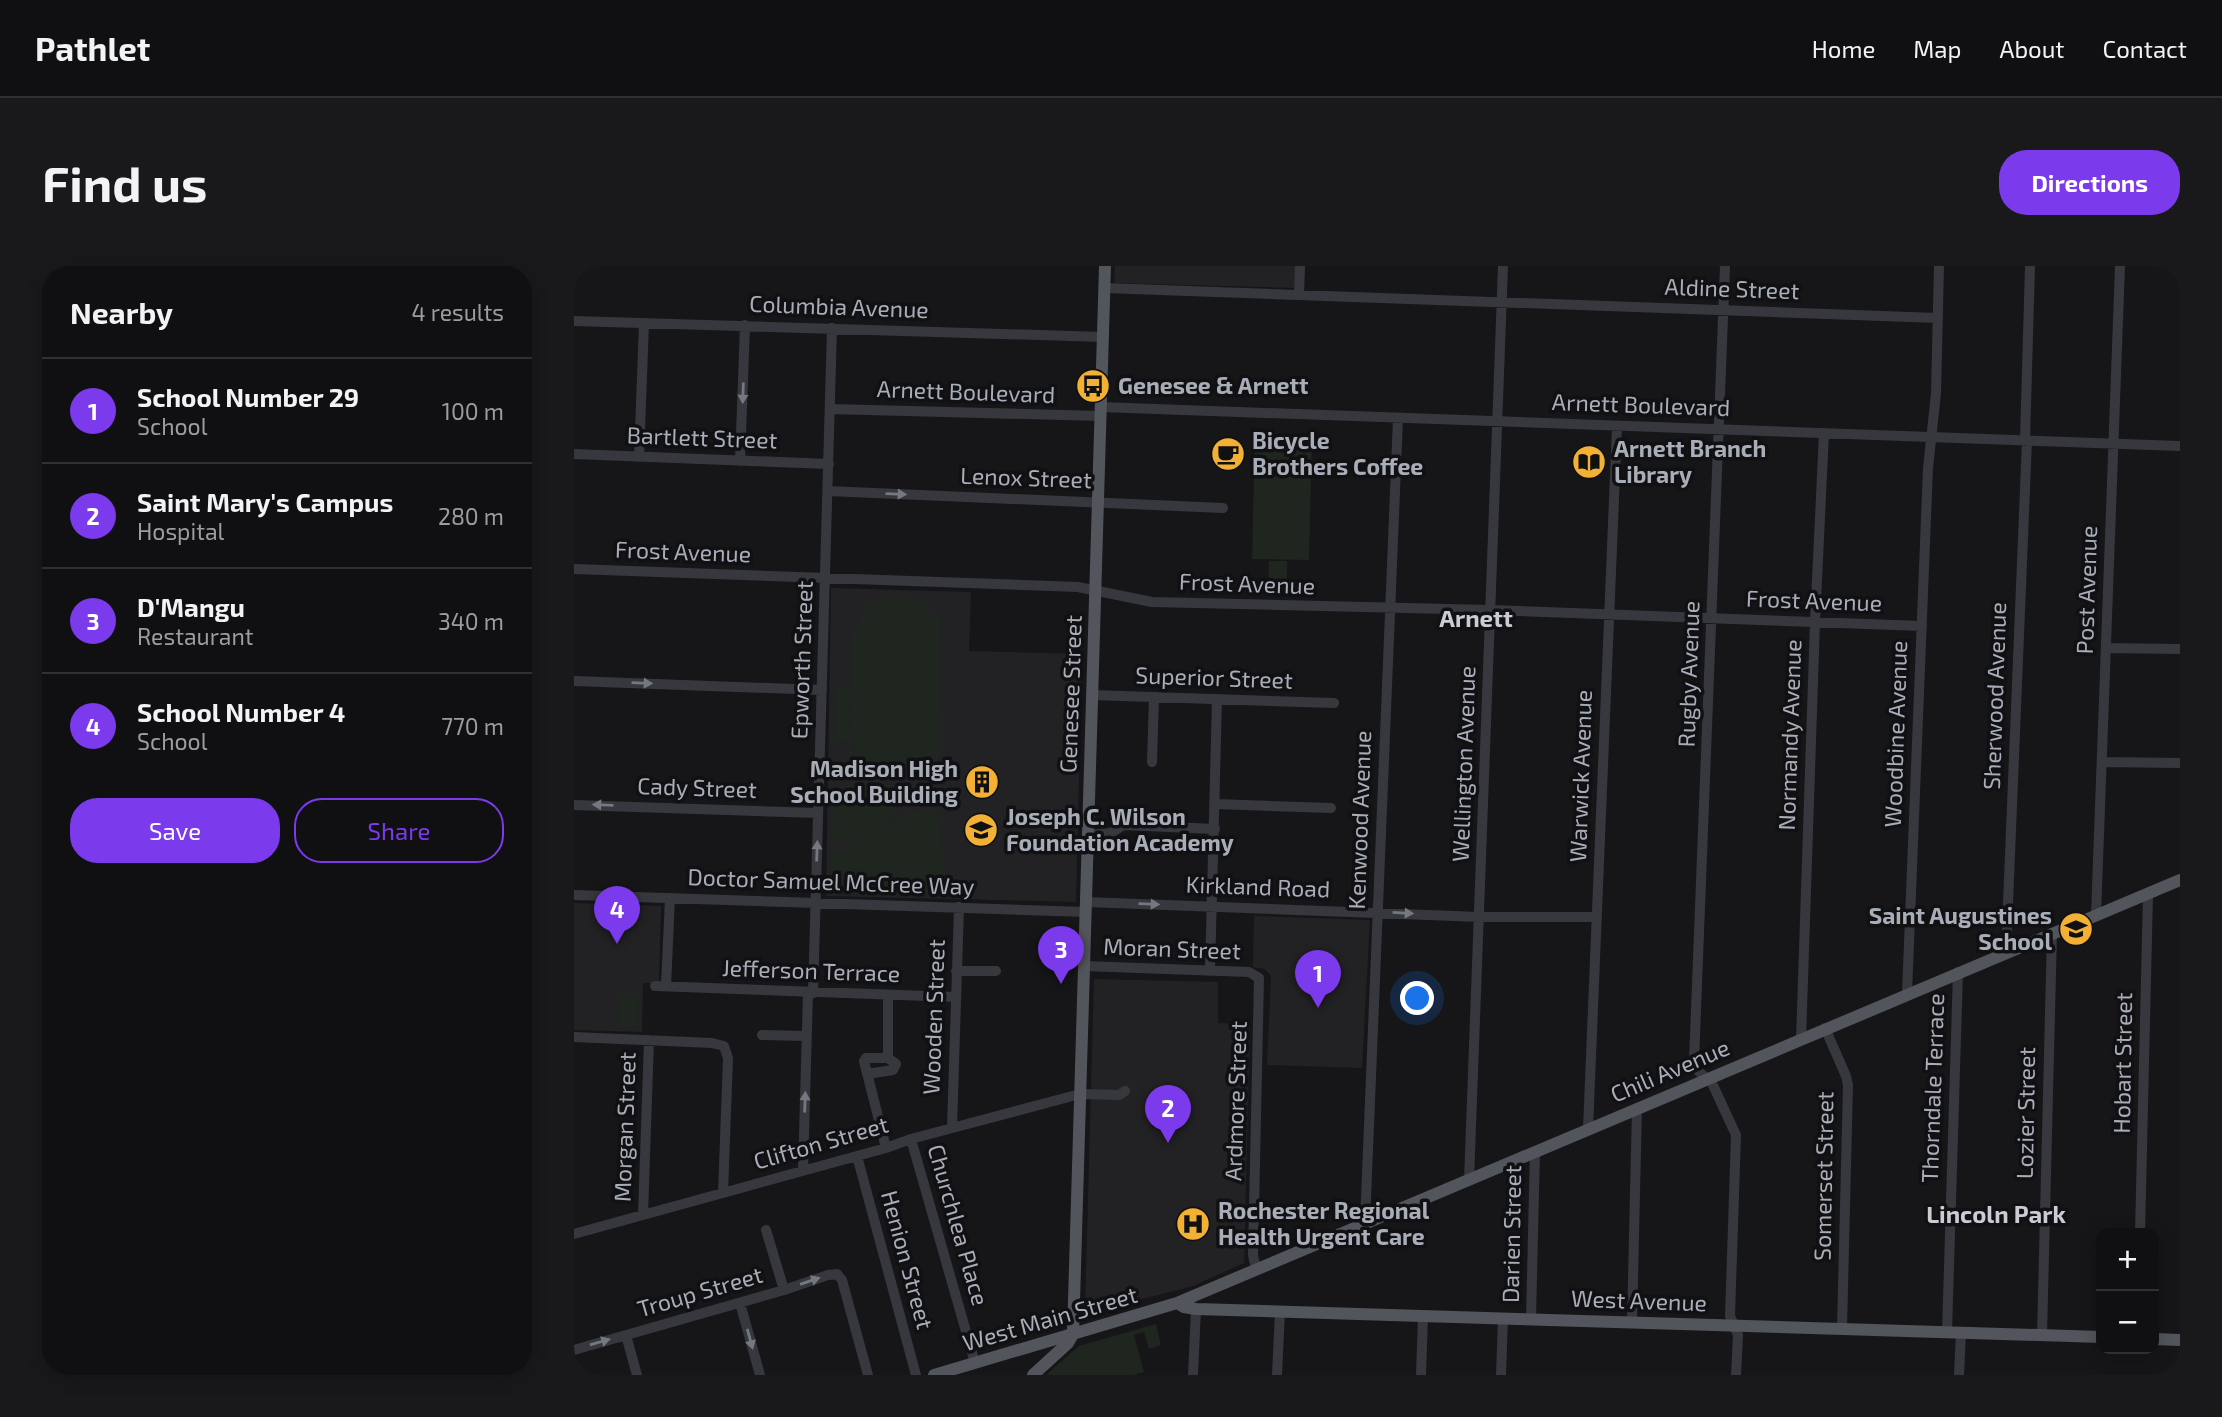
<!DOCTYPE html>
<html lang="en">
<head>
<meta charset="utf-8">
<style>
  :root { --surface:#101012; --page:#19191b; --text:#f1f3f6; --muted:#9c9d9f; --line:#303032; --accent:#7c3aed }
  body { margin:0; font-family:"Exo 2",sans-serif; background:var(--page); color:var(--text) }
  .controls { position:absolute; right:21px; bottom:21px; display:grid; overflow:hidden; border-radius:14px; box-shadow:0 4px 18px #0003 }
  .controls button { width:63px; height:63px; display:grid; place-items:center; padding:0; border:0; border-bottom:2px solid var(--line); background:var(--surface); color:var(--text); font:35px sans-serif }
  .you { position:absolute; left:844px; top:733px; width:24px; height:24px; margin:-18px; border:5px solid #fff; border-radius:50%; background:#1a73e8; box-shadow:0 0 0 10px #1a73e833 }
  .badge { display:grid; place-items:center; width:46px; height:46px; border-radius:50%; background:var(--accent); color:#fff; font-size:23px; font-weight:700 }
  .pin { position:absolute; translate:-50% -58px; filter:drop-shadow(0 2px 4px #0008) }
  .pin::after { content:''; position:absolute; top:37px; width:24px; height:21px; background:inherit; clip-path:polygon(0 0,100% 0,50% 100%) }
  .list { margin:0; padding:0; list-style:none }
  h2 { display:flex; justify-content:space-between; align-items:center; height:91px; margin:0; padding:0 28px; font-size:30px }
  h2 small { font-size:23px; font-weight:400; color:var(--muted) }
  .list li { display:grid; grid-template-columns:46px 1fr auto; gap:21px; align-items:center; box-sizing:border-box; height:105px; padding:0 28px; border-top:2px solid var(--line) }
  .list b { display:block; font-size:26px; white-space:nowrap }
  .list p { margin:0; font-size:23px; white-space:nowrap; color:var(--muted) }
  .list em { font-size:23px; font-style:normal; color:var(--muted) }
  .actions { display:flex; gap:14px; padding:21px 28px }
  .actions a { flex:1; padding:16px 0; border:2px solid var(--accent); border-radius:28px; text-align:center; font-size:24px; color:var(--accent) }
  .actions .main { background:var(--accent); color:#fff }
  .map { position:relative; flex:none; width:1606px; height:1109px; overflow:hidden; border-radius:28px }
  header { display:flex; align-items:center; gap:42px; box-sizing:border-box; height:98px; padding:0 35px; background:var(--surface); border-bottom:2px solid var(--line) }
  header strong { font-size:33px }
  nav { display:flex; gap:38px; margin-inline-start:auto; font-size:24px }
  .intro { display:flex; align-items:center; justify-content:space-between; box-sizing:border-box; height:168px; padding:0 42px }
  h1 { margin:0; font-size:49px }
  .button { padding:18px 32px; border-radius:28px; background:var(--accent); color:#fff; font-size:24px; font-weight:700 }
  main { display:flex; gap:42px; padding:0 42px }
  aside { flex:1; background:var(--surface); border-radius:28px; box-shadow:0 4px 18px #0003 }
  .map>svg:first-child { display:block }
  .built { fill:#222225 }
  .green { fill:#1e261f }
  .lines { fill:none; stroke-linecap:round; stroke-linejoin:round }
  .minor { stroke:#37383d; stroke-width:10 }
  .major { stroke:#53555c; stroke-width:12 }
  .oneway { fill:#757881 }
  .labels { text-anchor:middle; stroke-width:7; stroke-linejoin:round; paint-order:stroke }
  .street-label { font-size:23px; fill:#a8adb8; stroke:#111113 }
  .poi-label { font-size:23px; font-weight:bold; fill:#a8adb8; stroke:#111113; text-anchor:start }
  .neighbourhood-label { font-size:24px; font-weight:bold; fill:#c9ccd4; stroke:#111113 }
</style>
</head>
<body>
<header>
<strong>Pathlet</strong>
<nav><a>Home</a><a>Map</a><a>About</a><a>Contact</a></nav>
</header>
<div class="intro"><h1>Find us</h1><a class="button">Directions</a></div>
<main>
<aside>
<h2>Nearby<small>4 results</small></h2>
<ul class="list">
<li><span class="badge">1</span><div><b>School Number 29</b><p>School</p></div><em>100 m</em></li>
<li><span class="badge">2</span><div><b>Saint Mary's Campus</b><p>Hospital</p></div><em>280 m</em></li>
<li><span class="badge">3</span><div><b>D'Mangu</b><p>Restaurant</p></div><em>340 m</em></li>
<li><span class="badge">4</span><div><b>School Number 4</b><p>School</p></div><em>770 m</em></li>
</ul>
<div class="actions"><a class="main">Save</a><a>Share</a></div>
</aside>
<div class="map">
<svg width="1606" height="1109" viewBox="0 0 1606 1109">
  <rect width="100%" height="100%" fill="#161618"/>
  <!-- built -->
  <path class="built" d="M541 0H722L721 22 540 17Z
    M257 322 397 326 395 385 508 388 502 636 252 630Z
    M0 637 87 640 85 717H69L68 766 0 764Z
    M680 650 796 654 788 802 693 799 697 710 691 703 679 701Z
    M520 713 644 716V757L676 758 670 997 619 1020 514 1047 511 1043Z"/>
  <!-- green -->
  <path class="green" d="M681 169 738 170 735 294 678 293Z
    M695 295H713V324H694Z
    M310 331C335 331 341 332 359 349L367 350 364 505H355V492C352 495 348 502 343 504 340 506 336 506 332 507 301 515 283 496 277 467L279 368 287 351 296 339Z
    M261 422H276L275 475 260 474Z
    M268 520H317V547L311 561 343 544 363 542 373 620C341 636 291 628 255 627L257 589 284 575 258 576 259 534Z
    M46 728 64 729 62 762 45 761Z
    M582 1058 587 1079 575 1083 570 1066 560 1069 570 1106 560 1109H472L505 1080Z"/>
  <g class="lines">
    <!-- minor -->
    <path class="minor" d="M1151 0 1120 795 1124 805 1138 817 1162 869 1156 1050 1164 1069 1162 1109
      M530 22 1364 52
      M725 29 726 0
      M0 55 529 71
      M527 141 1606 180
      M256 143 526 150
      M1451 174 1456 0
      M0 188 255 198
      M65 191 70 57
      M166 195 171 59
      M254 225 649 242
      M0 303 504 321 578 336 916 344 1348 360
      M1532 382 1606 383
      M0 415 248 424
      M518 429 760 437
      M578 496 580 431
      M1528 496 1606 497
      M641 538 757 542
      M0 539 244 547
      M514 569 537 567 549 559 641 563
      M0 629 512 646
      M512 636 906 651H1023
      M1522 649 1546 0
      M1432 686 1453 174
      M510 700 675 706 685 712 679 989 682 1003
      M382 705H422
      M636 705 643 433
      M81 720 381 731
      M92 720 96 632
      M239 727 258 62
      M1333 727 1354 202 1362 127 1365 0
      M1251 762 1272 810 1274 819 1268 1062
      M188 769 233 770
      M0 771 138 777 150 780 154 792 149 927
      M1227 773 1241 356 1250 167
      M293 808 319 804 322 798 314 792
      M378 862 385 641
      M1014 863 1043 160
      M337 873 401 1097
      M312 882 290 795 292 792H314V729
      M283 890 342 1109
      M229 904 234 727
      M895 914 929 0
      M69 949 75 774
      M791 957 824 152
      M192 964 210 1024
      M1566 967 1574 628
      M0 968 312 882 337 873 506 828 545 829 551 825
      M166 1037 186 1109
      M957 1052 961 885
      M1058 1056 1063 842
      M1373 1066 1384 706
      M52 1069 63 1109
      M1468 1069 1478 667
      M0 1084 210 1024 254 1009 263 1008 268 1014 294 1109
      M619 1109 622 1043
      M703 1109 706 1045
      M847 1109 849 1050
      M927 1109 929 1052
      M1385 1109 1387 1066"/>
    <!-- major -->
    <path class="major" d="M603 1037 610 1041 622 1043 1527 1071
      M1580 1073 1606 1074
      M360 1109 603 1037 1606 614
      M459 1109 494 1077 499 1068 531 0"/>
  </g>
  <!-- one-way arrows -->
  <defs><path id="oneway-solid" d="M-6-.8H1V-3.2L6.5 0L1 3.2V.8H-6Z" transform="scale(1.75)"/></defs>
  <g class="oneway">
    <use href="#oneway-solid" transform="translate(169 127) rotate(92)"/>
    <use href="#oneway-solid" transform="translate(322 228) rotate(2)"/>
    <use href="#oneway-solid" transform="translate(68 417) rotate(2)"/>
    <use href="#oneway-solid" transform="translate(29 539) rotate(-178)"/>
    <use href="#oneway-solid" transform="translate(243 585) rotate(-88)"/>
    <use href="#oneway-solid" transform="translate(575 638) rotate(2)"/>
    <use href="#oneway-solid" transform="translate(829 647) rotate(3)"/>
    <use href="#oneway-solid" transform="translate(231 836) rotate(-88)"/>
    <use href="#oneway-solid" transform="translate(236 1015) rotate(-19)"/>
    <use href="#oneway-solid" transform="translate(176 1073) rotate(75)"/>
    <use href="#oneway-solid" transform="translate(26 1076) rotate(-16)"/>
  </g>
  <!-- icons -->
  <defs>
    <g id="bus-disc" transform="scale(1.75)"><circle r="9.5" fill="#f2b134" stroke="#111113"/><path d="M-5-6H5V4H4V6H2V4H-2V6H-4V4H-5ZM-3.5-4V0h7V-4ZM-3.5 1.2v1.5H-2V1.2ZM2 1.2v1.5H3.5V1.2Z" fill="#111"/></g>
    <g id="cafe-disc" transform="scale(1.75)"><circle r="9.5" fill="#f2b134" stroke="#111113"/><path d="M-5.5-4.5H6V0H3Q3 3.5 0 3.5H-2.5Q-5.5 3.5-5.5 0ZM3-3.2v2h1.7v-2ZM-6 4.5H4V6H-6Z" fill="#111"/></g>
    <g id="library-disc" transform="scale(1.75)"><circle r="9.5" fill="#f2b134" stroke="#111113"/><path d="M-6-4Q-3-5.5-.7-3.5V5Q-3 3-6 4ZM6-4Q3-5.5 .7-3.5V5Q3 3 6 4Z" fill="#111"/></g>
    <g id="building-disc" transform="scale(1.75)"><circle r="9.5" fill="#f2b134" stroke="#111113"/><path d="M-4-6H4V6H1V3H-1V6H-4ZM-2.5-4.3h1.7v1.8h-1.7ZM.8-4.3h1.7v1.8H.8ZM-2.5-1h1.7V.8h-1.7ZM.8-1h1.7V.8H.8Z" fill="#111"/></g>
    <g id="school-disc" transform="scale(1.75)"><circle r="9.5" fill="#f2b134" stroke="#111113"/><path d="M0-5L7-2L0 1L-7-2ZM-4 1L0 2.5L4 1V4Q0 6-4 4Z" fill="#111"/></g>
    <g id="hospital-disc" transform="scale(1.75)"><circle r="9.5" fill="#f2b134" stroke="#111113"/><path d="M-5-5h3v3.5h4V-5h3V5h-3V1.5h-4V5h-3Z" fill="#111"/></g>
  </defs>
  <g fill-rule="evenodd">
    <use href="#bus-disc" x="519" y="120"/>
    <use href="#cafe-disc" x="654" y="188"/>
    <use href="#library-disc" x="1015" y="196"/>
    <use href="#building-disc" x="408" y="516"/>
    <use href="#school-disc" x="407" y="564"/>
    <use href="#school-disc" x="1502" y="663"/>
    <use href="#hospital-disc" x="619" y="958"/>
  </g>
  <g class="labels">
    <!-- street labels -->
    <g class="street-label">
      <text transform="translate(1158 23) rotate(2)" y="8">Aldine Street</text>
      <text transform="translate(265 41) rotate(2)" y="8">Columbia Avenue</text>
      <text transform="translate(392 126) rotate(2)" y="8">Arnett Boulevard</text>
      <text transform="translate(1067 139) rotate(2)" y="8">Arnett Boulevard</text>
      <text transform="translate(128 172) rotate(2)" y="8">Bartlett Street</text>
      <text transform="translate(452 212) rotate(2)" y="8">Lenox Street</text>
      <text transform="translate(109 286) rotate(2)" y="8">Frost Avenue</text>
      <text transform="translate(673 318) rotate(2)" y="8">Frost Avenue</text>
      <text transform="translate(1513 324) rotate(-88)" y="8">Post Avenue</text>
      <text transform="translate(1240 335) rotate(2)" y="8">Frost Avenue</text>
      <text transform="translate(228 394) rotate(-88)" y="8">Epworth Street</text>
      <text transform="translate(1115 408) rotate(-88)" y="8">Rugby Avenue</text>
      <text transform="translate(640 412) rotate(2)" y="8">Superior Street</text>
      <text transform="translate(497 428) rotate(-88)" y="8">Genesee Street</text>
      <text transform="translate(1421 430) rotate(-88)" y="8">Sherwood Avenue</text>
      <text transform="translate(1322 468) rotate(-88)" y="8">Woodbine Avenue</text>
      <text transform="translate(1216 469) rotate(-88)" y="8">Normandy Avenue</text>
      <text transform="translate(890 498) rotate(-88)" y="8">Wellington Avenue</text>
      <text transform="translate(1007 510) rotate(-88)" y="8">Warwick Avenue</text>
      <text transform="translate(123 522) rotate(2)" y="8">Cady Street</text>
      <text transform="translate(786 554) rotate(-88)" y="8">Kenwood Avenue</text>
      <text transform="translate(257 616) rotate(2)" y="8">Doctor Samuel McCree Way</text>
      <text transform="translate(684 621) rotate(2)" y="8">Kirkland Road</text>
      <text transform="translate(598 683) rotate(2)" y="8">Moran Street</text>
      <text transform="translate(237 705) rotate(2)" y="8">Jefferson Terrace</text>
      <text transform="translate(360 751) rotate(-88)" y="8">Wooden Street</text>
      <text transform="translate(1549 797) rotate(-89)" y="8">Hobart Street</text>
      <text transform="translate(1096 805) rotate(-23)" y="8">Chili Avenue</text>
      <text transform="translate(1359 822) rotate(-88)" y="8">Thorndale Terrace</text>
      <text transform="translate(662 835) rotate(-88)" y="8">Ardmore Street</text>
      <text transform="translate(1452 847) rotate(-89)" y="8">Lozier Street</text>
      <text transform="translate(51 861) rotate(-88)" y="8">Morgan Street</text>
      <text transform="translate(247 877) rotate(-16)" y="8">Clifton Street</text>
      <text transform="translate(1250 910) rotate(-89)" y="8">Somerset Street</text>
      <text transform="translate(384 959) rotate(74)" y="8">Churchlea Place</text>
      <text transform="translate(938 968) rotate(-89)" y="8">Darien Street</text>
      <text transform="translate(333 994) rotate(75)" y="8">Henion Street</text>
      <text transform="translate(126 1026) rotate(-16)" y="8">Troup Street</text>
      <text transform="translate(1065 1035) rotate(2)" y="8">West Avenue</text>
      <text transform="translate(476 1053) rotate(-16)" y="8">West Main Street</text>
    </g>
    <!-- poi labels -->
    <g class="poi-label">
      <text x="544" y="128">Genesee &amp; Arnett</text>
      <text x="678" y="183">Bicycle<tspan x="678" dy="26">Brothers Coffee</tspan></text>
      <text x="1040" y="191">Arnett Branch<tspan x="1040" dy="26">Library</tspan></text>
      <text x="384" y="511" text-anchor="end">Madison High<tspan x="384" dy="26">School Building</tspan></text>
      <text x="432" y="559">Joseph C. Wilson<tspan x="432" dy="26">Foundation Academy</tspan></text>
      <text x="1478" y="658" text-anchor="end">Saint Augustines<tspan x="1478" dy="26">School</tspan></text>
      <text x="644" y="953">Rochester Regional<tspan x="644" dy="26">Health Urgent Care</tspan></text>
    </g>
    <!-- neighbourhood labels -->
    <g class="neighbourhood-label">
      <text x="902" y="361">Arnett</text>
      <text x="1422" y="957">Lincoln Park</text>
    </g>
  </g>
</svg>
<div class="controls">
<button>+</button>
<button>−</button>
</div>
<div class="you"></div>
<div class="pin badge" style="left:744px;top:742px">1</div>
<div class="pin badge" style="left:594px;top:877px">2</div>
<div class="pin badge" style="left:487px;top:718px">3</div>
<div class="pin badge" style="left:43px;top:678px">4</div>
</div>
</main>
</body>
</html>
